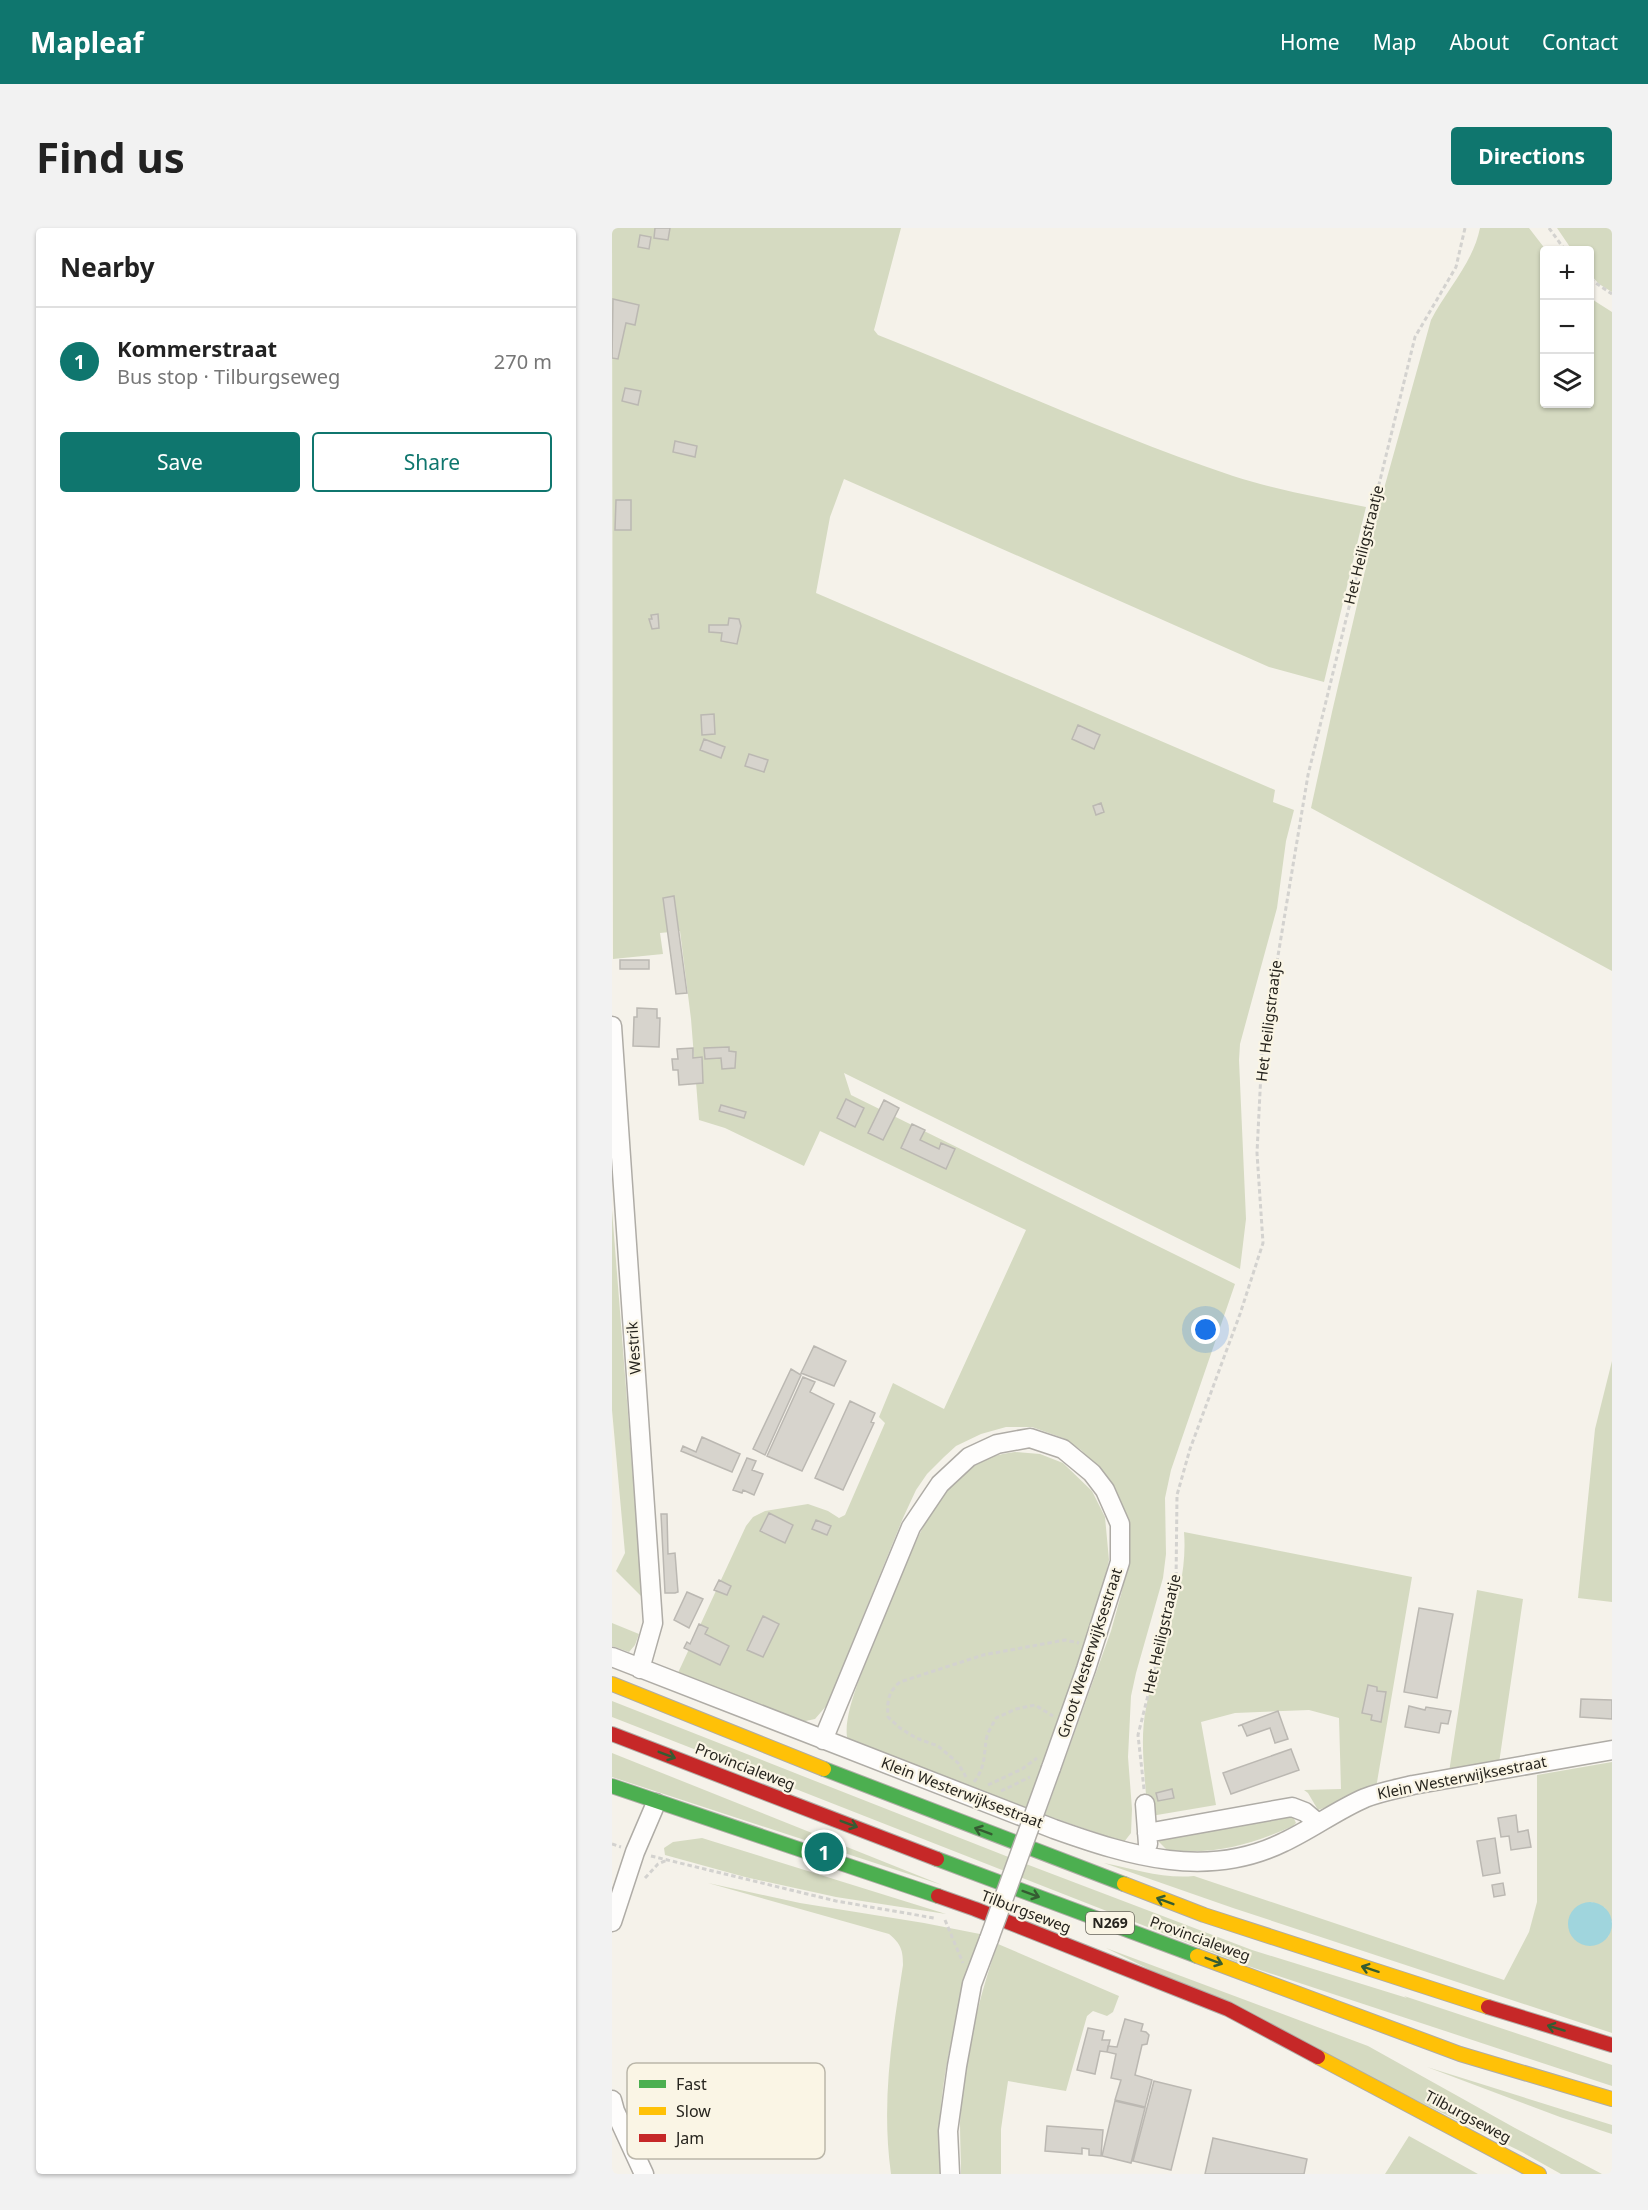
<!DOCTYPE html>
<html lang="en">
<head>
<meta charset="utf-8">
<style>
  :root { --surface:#fff; --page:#f2f2f2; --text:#222; --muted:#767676; --line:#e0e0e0; --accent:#0f766e }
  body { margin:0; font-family:"Noto Sans",sans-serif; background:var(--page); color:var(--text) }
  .controls { position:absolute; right:18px; top:18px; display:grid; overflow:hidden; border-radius:6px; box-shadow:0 2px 4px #0004 }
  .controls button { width:54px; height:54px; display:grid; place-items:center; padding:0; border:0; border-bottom:2px solid var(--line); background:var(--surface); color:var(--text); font:30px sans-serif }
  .you { position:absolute; left:594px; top:1102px; width:21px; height:21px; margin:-15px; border:4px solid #fff; border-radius:50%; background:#1a73e8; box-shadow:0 0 0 9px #1a73e833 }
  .badge { display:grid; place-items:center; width:39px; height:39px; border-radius:50%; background:var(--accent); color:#fff; font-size:20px; font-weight:700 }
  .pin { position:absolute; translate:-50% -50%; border:3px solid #fff; box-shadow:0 2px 6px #0006 }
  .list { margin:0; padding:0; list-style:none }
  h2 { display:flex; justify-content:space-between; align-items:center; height:78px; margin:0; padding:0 24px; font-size:26px }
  h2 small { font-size:20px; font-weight:400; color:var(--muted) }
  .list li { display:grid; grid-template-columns:39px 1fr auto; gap:18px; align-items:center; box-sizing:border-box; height:108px; padding:0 24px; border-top:2px solid var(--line) }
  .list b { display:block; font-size:22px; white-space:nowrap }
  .list p { margin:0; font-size:20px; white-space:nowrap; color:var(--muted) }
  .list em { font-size:20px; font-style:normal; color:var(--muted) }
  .actions { display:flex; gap:12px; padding:18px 24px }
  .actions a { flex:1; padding:14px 0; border:2px solid var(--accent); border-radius:6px; text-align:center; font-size:21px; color:var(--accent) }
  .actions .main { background:var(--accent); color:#fff }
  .icon { flex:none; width:33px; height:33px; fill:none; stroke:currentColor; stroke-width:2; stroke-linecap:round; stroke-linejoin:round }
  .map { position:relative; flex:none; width:1000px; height:1946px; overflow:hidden; border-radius:6px }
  header { display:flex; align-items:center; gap:36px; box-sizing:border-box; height:84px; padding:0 30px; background:var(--accent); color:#fff }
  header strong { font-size:28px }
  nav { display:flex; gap:33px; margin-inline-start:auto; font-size:21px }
  .intro { display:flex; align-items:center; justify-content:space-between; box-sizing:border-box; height:144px; padding:0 36px }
  h1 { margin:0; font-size:42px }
  .button { padding:15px 27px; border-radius:6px; background:var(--accent); color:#fff; font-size:21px; font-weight:700 }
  main { display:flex; gap:36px; padding:0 36px }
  aside { flex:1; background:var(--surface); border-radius:6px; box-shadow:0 2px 4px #0004 }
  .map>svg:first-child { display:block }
  .green { fill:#d5dac1; fill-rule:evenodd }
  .water { fill:#a0d5dd }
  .building { fill:#d7d4cd; stroke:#bbb8b2; stroke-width:1.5 }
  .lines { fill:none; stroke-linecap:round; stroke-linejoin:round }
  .street-casing { stroke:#afaca6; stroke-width:21 }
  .fast-casing { stroke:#afaca6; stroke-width:16 }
  .slow-casing { stroke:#afaca6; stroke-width:16 }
  .jam-casing { stroke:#afaca6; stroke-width:16 }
  .path { stroke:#d3d2cf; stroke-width:3; stroke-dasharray:4.5 3; stroke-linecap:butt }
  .street { stroke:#fefdfc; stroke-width:18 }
  .fast { stroke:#4caf50; stroke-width:14 }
  .slow { stroke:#ffc107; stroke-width:14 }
  .jam { stroke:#c62828; stroke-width:14 }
  .street-bridge-casing { stroke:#afaca6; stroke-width:21; stroke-linecap:butt }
  .street-bridge { stroke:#fefdfc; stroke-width:18 }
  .oneway { stroke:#355c32 }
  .labels { text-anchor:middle; stroke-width:4.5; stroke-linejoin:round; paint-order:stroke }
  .shield { fill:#faf5e5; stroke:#66635a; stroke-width:1.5 }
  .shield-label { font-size:14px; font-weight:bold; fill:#26241e }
  .street-label { font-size:15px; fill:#26241e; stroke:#faf5e5 }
  .key { fill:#faf5e5; stroke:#bab6a9; stroke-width:1.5 }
  .key-label { font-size:16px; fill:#26241e }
</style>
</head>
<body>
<header>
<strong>Mapleaf</strong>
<nav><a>Home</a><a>Map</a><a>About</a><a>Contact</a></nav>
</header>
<div class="intro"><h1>Find us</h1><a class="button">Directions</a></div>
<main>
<aside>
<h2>Nearby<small></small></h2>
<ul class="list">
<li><span class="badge">1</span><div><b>Kommerstraat</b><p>Bus stop · Tilburgseweg</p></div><em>270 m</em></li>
</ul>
<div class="actions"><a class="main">Save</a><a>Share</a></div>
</aside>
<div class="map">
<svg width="1000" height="1946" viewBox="0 0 1000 1946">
  <rect width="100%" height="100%" fill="#f5f2ea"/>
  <!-- green -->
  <path class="green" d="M0 0H289L262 102 266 107C384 153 501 208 621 248 664 262 710 270 754 279L712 454 657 439 232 251 218 289 204 365 663 562 661 574 682 582 674 613 665 680 628 816 627 832 634 991 628 1041 232 845 239 867 623 1056 559 1242 553 1270 554 1326 551 1350 524 1445 519 1468 516 1529 520 1581 519 1605 512 1614 433 1587 499 1403 510 1363 515 1331 492 1247 469 1222 451 1210 420 1199H394L369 1206 344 1218 332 1229 315 1246 304 1262 291 1290 215 1477 203 1491 189 1494 65 1447 134 1298 141 1289 153 1283 196 1276 216 1283 227 1290 233 1287 273 1195 267 1189 281 1155 332 1181 414 1002 208 903 192 938 113 900 87 892 79 791 68 703 48 705 51 726 1 731Z
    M868 0H917L934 22H933V176H978V70L1000 84V743L699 580 720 484 773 257 819 92C835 61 861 35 868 0Z
    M945 0H1000V64L987 56 978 46V22H960Z
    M0 982 27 1325 30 1369 4 1343 13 1325 0 1182Z
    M1000 1133V1374L966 1370 983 1201Z
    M403 1224 428 1226 451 1235 480 1263 493 1289 497 1332 484 1388 414 1580 247 1520 235 1509C231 1481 258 1427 268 1400 284 1362 298 1322 318 1286 327 1271 339 1254 353 1243 368 1231 385 1226 403 1224Z
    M572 1304 800 1349 764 1560 706 1582 696 1565 692 1562 729 1561 727 1490 697 1482 623 1485 589 1494 604 1577 539 1588 535 1586C534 1550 527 1515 534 1480 545 1421 577 1366 572 1304Z
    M865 1362 911 1371 887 1535 837 1544Z
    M0 1395 27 1406 23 1417 17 1424 0 1418Z
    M0 1473 414 1636 640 1722 795 1770 792 1768 1000 1837V1858L630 1736 0 1489Z
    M0 1525 330 1657 0 1549Z
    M1000 1534V1805L621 1680 492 1635C521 1641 552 1651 582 1648L892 1752 917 1704 925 1674V1547ZM979 1674 993 1680 1000 1694 996 1709Z
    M678 1582 684 1595 681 1598C638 1617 603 1627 555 1622L547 1614 548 1610Z
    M90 1610 334 1686 224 1669 133 1649 53 1627 52 1620 61 1614Z
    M96 1655 188 1675 312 1695 368 1706C346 1778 320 1871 329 1946H279C269 1873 280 1809 291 1737 291 1722 289 1716 277 1706Z
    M386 1716 507 1768 501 1784 495 1788 481 1783 475 1788 454 1863 396 1853 389 1901V1946H349C349 1929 348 1912 348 1895 351 1838 366 1769 386 1716Z
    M494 1720 756 1818 903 1900 990 1946H949L910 1924Z
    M815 1839 1000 1897V1906L948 1889Z
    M797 1908 866 1946H773Z"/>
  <!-- water -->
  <path class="water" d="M956 1696a22 22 0 1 1 44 0a22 22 0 1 1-44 0Z"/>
  <!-- building -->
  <path class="building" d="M43 0H58L56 12 42 10Z
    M28 7 39 9 37 21 26 19Z
    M1 71 27 77 23 97 14 95 6 131 0 130Z
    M13 160 29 163 26 177 10 173Z
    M63 213 85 218 83 229 61 224Z
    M4 272H19V302H3Z
    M46 386 47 400 40 401 37 391H40L39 387Z
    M117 390 127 391 129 398 125 416 109 413 110 405 97 404V397H116Z
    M102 486 103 506 90 507 89 487Z
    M466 497 488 507 482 521 460 511Z
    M92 511 113 519 109 530 88 522Z
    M137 526 156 532 152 544 133 538Z
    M489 575 492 584 484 587 481 578Z
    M62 668 75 765 64 766 51 670Z
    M8 732H37V741H8Z
    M25 780 45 781V790H48L47 819 21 818 22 789H25Z
    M117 819V823L124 824 123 840 110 841 109 830 93 831 92 820Z
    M81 820V830L90 829 91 855 67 857 66 842H61L60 831H66L65 821Z
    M234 871 252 880 243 899 225 890Z
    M272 872 287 880 271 912 256 905Z
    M109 877 134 884 132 890 107 883Z
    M300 896 313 902 308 912 327 921 329 915 343 921 334 941 289 920Z
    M202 1118 234 1133 222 1158 189 1145Z
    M179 1141 189 1147 153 1227 141 1221Z
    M191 1149 203 1154 198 1164 222 1176 190 1243 155 1228Z
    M238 1173 263 1185 259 1194 262 1195 231 1262 203 1250Z
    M90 1209 128 1226 120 1244 69 1223 71 1218 84 1224Z
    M135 1230 144 1233 140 1242 151 1246 142 1267 131 1262 130 1265 121 1262Z
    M157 1285 181 1297 173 1315 148 1303Z
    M49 1286H55L56 1326 63 1325 66 1364 63 1365H53Z
    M204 1292 219 1298 215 1307 200 1301Z
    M107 1352 119 1358 115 1367 102 1362Z
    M75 1364 91 1371 77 1400 62 1392Z
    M807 1380 841 1386 825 1470 792 1464Z
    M151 1388 167 1396 151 1429 135 1422Z
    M87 1396 96 1400 93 1406 117 1418 108 1437 72 1420 75 1414 78 1416Z
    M756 1457 765 1459V1463L774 1464 769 1494 759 1492 760 1487 750 1485Z
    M969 1471 1000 1472V1491L968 1489Z
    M797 1478 813 1482 814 1479 839 1483 836 1496 829 1495 827 1505 793 1499Z
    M666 1483 676 1511 663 1515 658 1500 635 1508 630 1497 626 1498Z
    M679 1521 687 1542 619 1566 611 1545Z
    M560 1561 562 1570 546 1573 544 1565Z
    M904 1587 906 1604 916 1602 919 1619 899 1622 897 1608 889 1609 886 1590Z
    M883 1610 888 1645 871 1648 865 1613Z
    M891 1655 893 1667 882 1669 880 1657Z
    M513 1791 531 1796 529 1803 534 1804 537 1807 535 1816 530 1817 523 1847 540 1852 533 1879 503 1872 509 1852 499 1850 504 1826 495 1824 496 1818 505 1819Z
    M476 1800 492 1803 490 1812H498L495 1824 488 1823 483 1846 465 1842Z
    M542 1853 579 1862 559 1942 521 1933Z
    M503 1873 533 1880 519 1935 490 1928Z
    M435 1898 491 1902 489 1928 477 1927V1921L470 1920V1926L433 1923Z
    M601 1910 695 1931 692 1946H593Z"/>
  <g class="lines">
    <!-- street casing -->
    <g class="street-casing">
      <path id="street" d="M0 798 41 1395 28 1441
        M0 1429 442 1601C518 1628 595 1652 672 1614 700 1601 725 1582 753 1570 768 1564 785 1561 801 1557L1000 1522
        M211 1512 299 1299 328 1256 357 1229 385 1216 418 1210 451 1221 480 1245 493 1262 508 1296V1334L474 1441 439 1540
        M533 1576 536 1616
        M535 1605 680 1579 693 1584 706 1595
        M0 1694 23 1624 44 1575
        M0 1872 3 1883 32 1946
        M338 1946 336 1903 345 1838 360 1756 377 1711"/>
    </g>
    <!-- fast casing -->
    <g class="fast-casing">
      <path id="fast" d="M212 1541 512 1656
        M0 1558 326 1668
        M325 1631 585 1728"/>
    </g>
    <!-- slow casing -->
    <g class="slow-casing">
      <path id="slow" d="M0 1456 212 1541
        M512 1656 592 1687 876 1779
        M585 1728 848 1826 1000 1871
        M706 1829 927 1946"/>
    </g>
    <!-- jam casing -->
    <g class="jam-casing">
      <path id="jam" d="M0 1506 325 1631
        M326 1668 363 1681 616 1781 706 1829
        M876 1779 1000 1817"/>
    </g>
    <!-- path -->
    <path class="path" d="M937 0 953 22
      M978 51 1000 66
      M354 1549 346 1535 326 1518 304 1510 288 1500 276 1489C275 1473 276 1464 288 1454L371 1427 453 1412 467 1415
      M362 1554C375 1537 371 1526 375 1508 377 1502 381 1496 384 1490L404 1481 423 1477 441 1488
      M376 1557 410 1541 425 1530
      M532 1561 526 1507 564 1356 565 1267 578 1221 628 1086 651 1015 645 925 650 824 696 547 803 109 844 39 853 0
      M389 1563 418 1549
      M0 1616 9 1619
      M39 1628 224 1673 322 1690
      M33 1650 46 1636 55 1632
      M333 1692 351 1735"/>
    <!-- street -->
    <use href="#street" class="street"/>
    <!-- fast -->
    <use href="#fast" class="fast"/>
    <!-- slow -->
    <use href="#slow" class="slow"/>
    <!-- jam -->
    <use href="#jam" class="jam"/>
    <!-- street-bridge casing -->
    <g class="street-bridge-casing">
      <path id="street-bridge" d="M377 1711 439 1540"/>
    </g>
    <!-- street-bridge -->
    <use href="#street-bridge" class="street-bridge"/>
  </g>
  <!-- one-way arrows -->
  <defs><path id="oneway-shaft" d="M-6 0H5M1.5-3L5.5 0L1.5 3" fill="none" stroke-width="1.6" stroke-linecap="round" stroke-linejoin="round" transform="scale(1.5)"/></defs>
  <g class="oneway">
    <use href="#oneway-shaft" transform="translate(55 1527) rotate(21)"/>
    <use href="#oneway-shaft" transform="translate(237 1596) rotate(21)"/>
    <use href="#oneway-shaft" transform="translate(371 1603) rotate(-159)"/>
    <use href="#oneway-shaft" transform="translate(419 1666) rotate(20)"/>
    <use href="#oneway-shaft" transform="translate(553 1673) rotate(-159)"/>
    <use href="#oneway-shaft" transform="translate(602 1733) rotate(21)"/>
    <use href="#oneway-shaft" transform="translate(758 1741) rotate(-162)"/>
    <use href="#oneway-shaft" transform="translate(944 1800) rotate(-163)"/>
  </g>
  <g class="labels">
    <!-- shield labels -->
    <rect class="shield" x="474" y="1684" width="48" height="22" rx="4.5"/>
    <g class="shield-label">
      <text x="498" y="1700">N269</text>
    </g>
    <!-- street labels -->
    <g class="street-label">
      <text transform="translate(752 317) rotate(-76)" y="5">Het Heiligstraatje</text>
      <text transform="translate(657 793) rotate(-83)" y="5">Het Heiligstraatje</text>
      <text transform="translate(22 1120) rotate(-94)" y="5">Westrik</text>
      <text transform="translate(550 1406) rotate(-77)" y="5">Het Heiligstraatje</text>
      <text transform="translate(478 1425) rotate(-72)" y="5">Groot Westerwijksestraat</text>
      <text transform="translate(133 1539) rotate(21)" y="5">Provincialeweg</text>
      <text transform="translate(850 1550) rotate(-11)" y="5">Klein Westerwijksestraat</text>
      <text transform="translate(350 1565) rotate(21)" y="5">Klein Westerwijksestraat</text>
      <text transform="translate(414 1684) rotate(21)" y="5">Tilburgseweg</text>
      <text transform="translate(588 1711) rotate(20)" y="5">Provincialeweg</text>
      <text transform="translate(856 1889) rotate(28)" y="5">Tilburgseweg</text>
    </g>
  </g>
  <!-- legend -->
  <rect x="15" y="1835" width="198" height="96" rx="9" class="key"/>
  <rect x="27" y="1852" width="27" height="8" fill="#4caf50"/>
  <rect x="27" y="1879" width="27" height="8" fill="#ffc107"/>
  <rect x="27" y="1906" width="27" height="8" fill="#c62828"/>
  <g class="key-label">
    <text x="64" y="1862">Fast</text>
    <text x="64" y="1889">Slow</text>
    <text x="64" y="1916">Jam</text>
  </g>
</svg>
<div class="controls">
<button>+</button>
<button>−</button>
<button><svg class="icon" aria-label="layers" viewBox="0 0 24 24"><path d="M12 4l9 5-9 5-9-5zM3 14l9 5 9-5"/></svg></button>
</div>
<div class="you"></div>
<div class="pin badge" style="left:212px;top:1624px">1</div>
</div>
</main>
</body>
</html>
